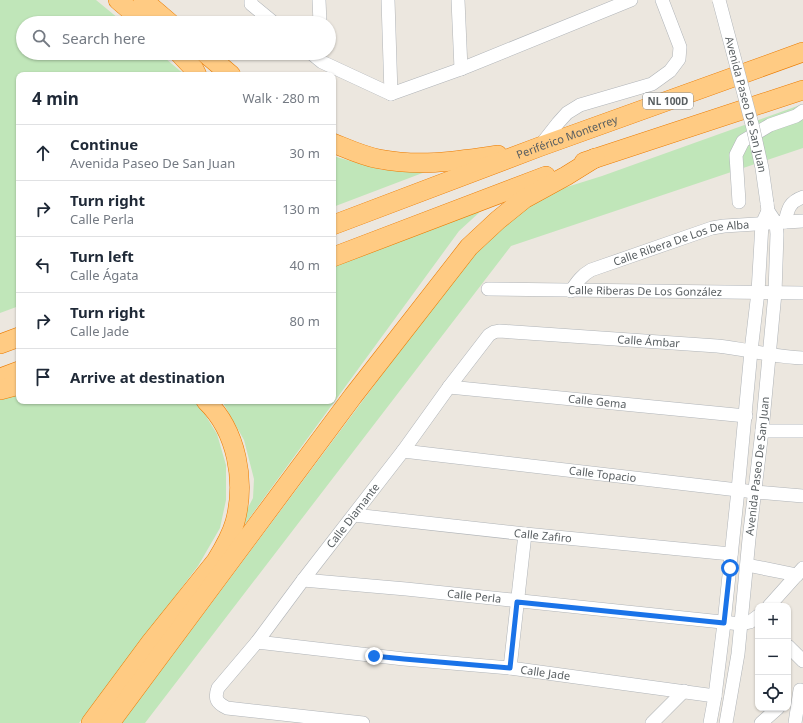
<!DOCTYPE html>
<html lang="en">
<head>
<meta charset="utf-8">
<style>
  :root { --surface:#fff; --page:#f2f2f3; --text:#1f2937; --muted:#747a83; --line:#e0e1e3 }
  body { margin:0; font-family:"Noto Sans",sans-serif; background:var(--page); color:var(--text) }
  .controls { position:absolute; right:12px; bottom:12px; display:grid; overflow:hidden; border-radius:8px; box-shadow:0 1px 3px #0004 }
  .controls button { width:36px; height:36px; display:grid; place-items:center; padding:0; border:0; border-bottom:1px solid var(--line); background:var(--surface); color:var(--text); font:20px sans-serif }
  .stop { position:absolute; width:12px; height:12px; margin:-9px; border:3px solid #1a73e8; border-radius:50%; background:#fff }
  .stop.end { background:#1a73e8; border-color:#fff; box-shadow:0 1px 4px #0008 }
  .list { margin:0; padding:0; list-style:none }
  h2 { display:flex; justify-content:space-between; align-items:center; height:52px; margin:0; padding:0 16px; font-size:17px }
  h2 small { font-size:13px; font-weight:400; color:var(--muted) }
  .list li { display:grid; grid-template-columns:26px 1fr auto; gap:12px; align-items:center; box-sizing:border-box; height:56px; padding:0 16px; border-top:1px solid var(--line) }
  .list b { display:block; font-size:15px; white-space:nowrap }
  .list p { margin:0; font-size:13px; white-space:nowrap; color:var(--muted) }
  .list em { font-size:13px; font-style:normal; color:var(--muted) }
  .icon { flex:none; width:22px; height:22px; fill:none; stroke:currentColor; stroke-width:2; stroke-linecap:round; stroke-linejoin:round }
  .map { position:relative; flex:none; width:803px; height:723px; overflow:hidden }
  .search { position:absolute; background:var(--surface); box-shadow:0 1px 3px #0004; left:16px; top:16px; width:320px; height:44px; display:flex; align-items:center; gap:10px; box-sizing:border-box; padding:0 14px; border-radius:22px; color:var(--muted); font-size:15px }
  .panel { position:absolute; background:var(--surface); box-shadow:0 1px 3px #0004; left:16px; top:72px; width:320px; height:332px; border-radius:8px }
  .map>svg:first-child { display:block }
  .green { fill:#c0e6b9 }
  .lines { fill:none; stroke-linecap:round; stroke-linejoin:round }
  .minor-casing { stroke:#b0b4b8; stroke-width:14 }
  .highway-casing { stroke:#eb7b00; stroke-width:20 }
  .minor { stroke:#fff; stroke-width:13 }
  .highway { stroke:#ffcb83; stroke-width:19 }
  .minor-bridge-casing { stroke:#b0b4b8; stroke-width:14; stroke-linecap:butt }
  .minor-bridge { stroke:#fff; stroke-width:13 }
  .route { stroke:#1a73e8; stroke-width:5 }
  .labels { text-anchor:middle; stroke-width:3; stroke-linejoin:round; paint-order:stroke }
  .shield { fill:#fff; stroke:#8a8e90; stroke-width:1 }
  .shield-label { font-size:10px; font-weight:bold; fill:#585e61 }
  .street-label { font-size:11px; fill:#585e61; stroke:#fff }
</style>
</head>
<body>
<div class="map">
<svg width="803" height="723" viewBox="0 0 803 723">
  <rect width="100%" height="100%" fill="#ece7df"/>
  <!-- green -->
  <path class="green" d="M0 0H96L124 23H23V53H159L185 75H19V306L0 313Z
    M803 104V148L511 246 145 723H122L479 245 513 216 554 191 602 176Z
    M333 156 382 170 433 169 333 207Z
    M482 210 459 231 226 550 253 498 254 479 244 440 222 401H333V264Z
    M19 394V401H193L201 408 217 434 226 465V500L220 528 198 566 79 723H0V400Z"/>
  <g class="lines">
    <!-- minor casing -->
    <g class="minor-casing">
      <g id="minor">
        <path d="M251 0V4L274 23"/>
        <path d="M319 0 320 23"/>
        <path d="M388 0 391 94"/>
        <path d="M458 0 461 69"/>
        <path d="M311 53 322 62 391 94 461 69 631 0"/>
        <path d="M540 146 558 123 567 113 580 105 652 84 670 71 679 59 680 47 662 0"/>
        <path d="M739 202 736 155 743 141 770 125 796 116 803 111"/>
        <path d="M785 222C788 209 789 202 803 197"/>
        <path id="s1" d="M488 289 803 293"/>
        <path id="s2" d="M571 291C577 282 582 275 591 270L712 228 724 226 803 221"/>
        <path id="s3" d="M449 387 746 416"/>
        <path d="M762 431H803"/>
        <path id="s4" d="M403 451 755 492 803 496"/>
        <path id="s5" d="M354 515 525 534 731 554"/>
        <path d="M747 565 797 575"/>
        <path id="s6" d="M303 580 406 589 741 624 750 622 758 616"/>
        <path d="M769 606 803 568"/>
        <path id="s7" d="M257 642 404 659 510 668 715 696"/>
        <path d="M788 646 803 661"/>
        <path d="M510 668 525 534"/>
        <path id="s8" d="M363 723 227 708C217 703 214 699 218 688L257 642 303 580 403 451 449 387 489 335 494 332 499 331 717 346C746 349 774 357 803 358"/>
        <path d="M652 723 684 691"/>
        <path d="M710 723 715 696 724 623 738 490 751 351 758 292 762 224 768 211"/>
        <path id="s9" d="M726 723 738 654 749 539 762 431 775 293 777 234 776 223 768 211 767 203"/>
        <path d="M761 723 778 708"/>
        <path d="M795 723 800 690"/>
      </g>
    </g>
    <!-- highway casing -->
    <g class="highway-casing">
      <g id="highway">
        <path d="M118 0 145 23"/>
        <path d="M143 0 170 23"/>
        <path d="M179 53 194 69 197 75"/>
        <path d="M205 53 231 75"/>
        <path d="M333 143C348 149 363 156 379 159 421 167 456 161 498 155"/>
        <path d="M584 162 803 90"/>
        <path id="s10" d="M333 225 539 147 803 52"/>
        <path d="M333 257 546 176"/>
        <path d="M0 344 19 337"/>
        <path d="M0 378 19 371"/>
        <path d="M0 390 19 385"/>
        <path d="M91 723 151 642 216 561C224 548 231 536 235 522 246 481 237 431 206 401"/>
        <path d="M110 723 353 396 469 247 498 220 524 199 566 176 595 158"/>
      </g>
    </g>
    <!-- minor -->
    <use href="#minor" class="minor"/>
    <!-- highway -->
    <use href="#highway" class="highway"/>
    <!-- minor-bridge casing -->
    <g class="minor-bridge-casing">
      <g id="minor-bridge">
        <path id="s11" d="M719 0 753 128 762 168 767 203"/>
      </g>
    </g>
    <!-- minor-bridge -->
    <use href="#minor-bridge" class="minor-bridge"/>
  </g>
  <g class="lines">
    <!-- route -->
    <path class="route" d="M374 656 404 659 510 668 517 602 724 623 730 568"/>
  </g>
  <g class="labels">
    <!-- shield labels -->
    <rect class="shield" x="643" y="93" width="50" height="16" rx="3"/>
    <g class="shield-label">
      <text x="668" y="105">NL 100D</text>
    </g>
    <!-- street labels -->
    <g class="street-label">
      <text dy="4" stroke="none"><textPath href="#s11" startOffset="108">Avenida Paseo De San Juan</textPath></text>
      <text dy="4" stroke="none"><textPath href="#s10" startOffset="250">Periférico Monterrey</textPath></text>
      <text dy="4" stroke="none"><textPath href="#s2" startOffset="124">Calle Ribera De Los De Alba</textPath></text>
      <text dy="4" stroke="none"><textPath href="#s1" startOffset="157">Calle Riberas De Los González</textPath></text>
      <text dy="4" stroke="none"><textPath href="#s8" startOffset="768">Calle Ámbar</textPath></text>
      <text dy="4" stroke="none"><textPath href="#s3" startOffset="149">Calle Gema</textPath></text>
      <text dy="4" stroke="none"><textPath href="#s9" startOffset="259">Avenida Paseo De San Juan</textPath></text>
      <text dy="4" stroke="none"><textPath href="#s4" startOffset="201">Calle Topacio</textPath></text>
      <text dy="4" stroke="none"><textPath href="#s8" startOffset="381">Calle Diamante</textPath></text>
      <text dy="4" stroke="none"><textPath href="#s5" startOffset="190">Calle Zafiro</textPath></text>
      <text dy="4" stroke="none"><textPath href="#s6" startOffset="172">Calle Perla</textPath></text>
      <text dy="4" stroke="none"><textPath href="#s7" startOffset="290">Calle Jade</textPath></text>
    </g>
  </g>
</svg>
<div class="controls">
<button>+</button>
<button>−</button>
<button><svg class="icon" aria-label="locate" viewBox="0 0 24 24"><circle cx="12" cy="12" r="6"/><path d="M12 2v4M12 18v4M2 12h4M18 12h4"/></svg></button>
</div>
<div class="stop" style="left:730px;top:568px"></div>
<div class="stop end" style="left:374px;top:656px"></div>
<div class="search"><svg class="icon" aria-label="search" viewBox="0 0 24 24"><circle cx="10" cy="10" r="6"/><path d="M15 15l6 6"/></svg>Search here</div>
<section class="panel">
<h2>4 min<small>Walk · 280 m</small></h2>
<ul class="list">
<li><svg class="icon" aria-label="ahead" viewBox="0 0 24 24"><path d="M12 20V5M6 11l6-6 6 6"/></svg><div><b>Continue</b><p>Avenida Paseo De San Juan</p></div><em>30 m</em></li>
<li><svg class="icon" aria-label="right" viewBox="0 0 24 24"><path d="M7 20v-9h11M14 6l5 5-5 5"/></svg><div><b>Turn right</b><p>Calle Perla</p></div><em>130 m</em></li>
<li><svg class="icon" aria-label="left" viewBox="0 0 24 24"><path d="M17 20v-9H6M10 6l-5 5 5 5"/></svg><div><b>Turn left</b><p>Calle Ágata</p></div><em>40 m</em></li>
<li><svg class="icon" aria-label="right" viewBox="0 0 24 24"><path d="M7 20v-9h11M14 6l5 5-5 5"/></svg><div><b>Turn right</b><p>Calle Jade</p></div><em>80 m</em></li>
<li><svg class="icon" aria-label="arrive" viewBox="0 0 24 24"><path d="M6 21V4h12l-3 4 3 4H6"/></svg><div><b>Arrive at destination</b></div></li>
</ul>
</section>
</div>
</body>
</html>
